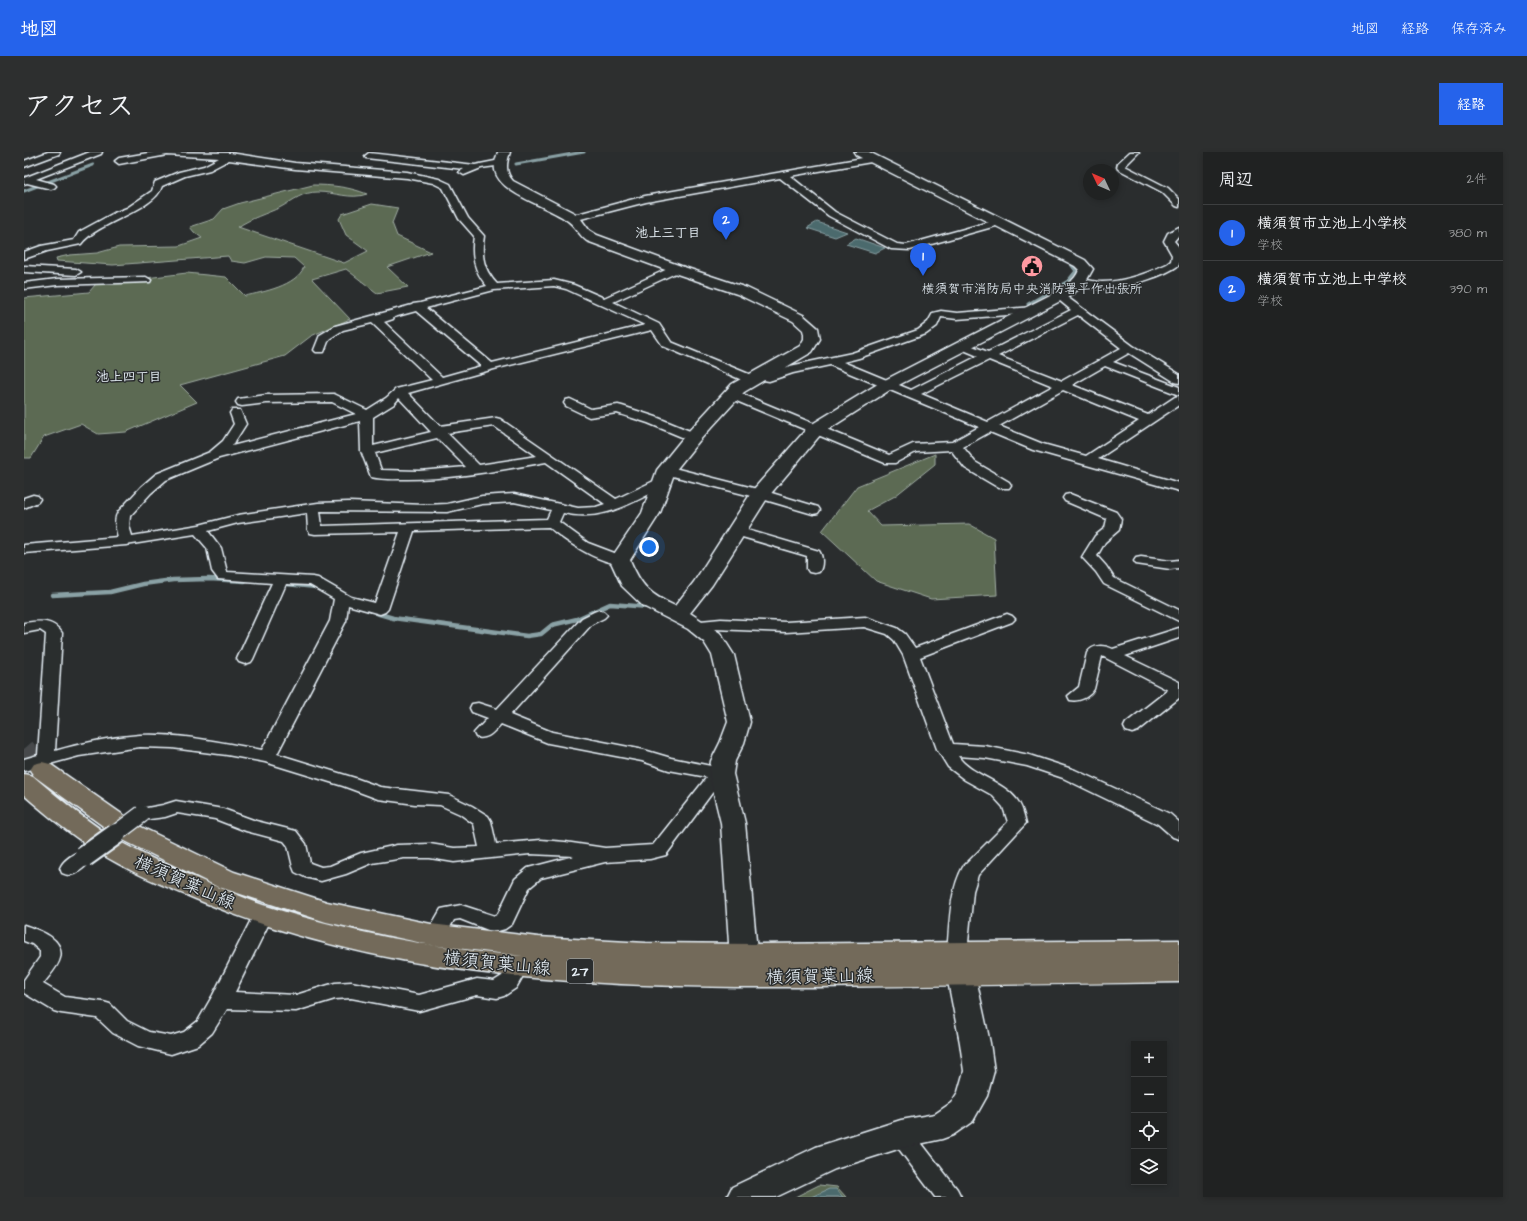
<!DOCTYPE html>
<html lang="ja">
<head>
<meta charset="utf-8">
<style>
  :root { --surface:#202222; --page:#2d2f2f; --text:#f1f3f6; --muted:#a2a4a5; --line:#3d3f40; --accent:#2563eb }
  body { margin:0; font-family:"Architects Daughter","Klee One",sans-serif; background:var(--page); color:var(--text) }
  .controls { position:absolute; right:12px; bottom:12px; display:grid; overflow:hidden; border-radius:0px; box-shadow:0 2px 6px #0003 }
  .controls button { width:36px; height:36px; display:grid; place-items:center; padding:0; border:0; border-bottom:1px solid var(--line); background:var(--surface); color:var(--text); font:20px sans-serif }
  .compass { position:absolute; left:1059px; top:12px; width:36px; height:36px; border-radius:50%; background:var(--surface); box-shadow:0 2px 6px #0003; rotate:314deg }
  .you { position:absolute; left:625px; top:395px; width:14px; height:14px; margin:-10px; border:3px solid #fff; border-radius:50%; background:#1a73e8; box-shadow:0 0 0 6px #1a73e833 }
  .badge { display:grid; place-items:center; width:26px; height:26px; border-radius:50%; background:var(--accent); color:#fff; font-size:13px; font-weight:700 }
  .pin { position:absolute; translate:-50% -33px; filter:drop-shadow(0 1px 2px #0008) }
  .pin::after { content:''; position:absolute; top:21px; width:14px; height:12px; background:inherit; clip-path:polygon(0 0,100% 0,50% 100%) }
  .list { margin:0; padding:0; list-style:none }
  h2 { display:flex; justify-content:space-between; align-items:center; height:52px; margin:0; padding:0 16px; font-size:17px }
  h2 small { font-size:13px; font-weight:400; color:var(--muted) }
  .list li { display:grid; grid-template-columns:26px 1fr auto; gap:12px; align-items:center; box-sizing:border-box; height:56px; padding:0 16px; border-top:1px solid var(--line) }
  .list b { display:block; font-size:15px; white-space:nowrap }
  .list p { margin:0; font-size:13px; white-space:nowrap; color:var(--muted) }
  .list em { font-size:13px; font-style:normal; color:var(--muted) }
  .icon { flex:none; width:22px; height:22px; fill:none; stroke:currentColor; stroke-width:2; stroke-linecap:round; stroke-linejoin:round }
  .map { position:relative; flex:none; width:1155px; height:1045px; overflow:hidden; border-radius:0px }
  header { display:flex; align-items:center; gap:24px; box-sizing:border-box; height:56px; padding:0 20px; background:var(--accent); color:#fff }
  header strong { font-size:19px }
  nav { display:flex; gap:22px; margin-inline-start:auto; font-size:14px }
  .intro { display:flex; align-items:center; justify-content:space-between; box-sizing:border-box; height:96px; padding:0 24px }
  h1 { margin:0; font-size:28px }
  .button { padding:10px 18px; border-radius:0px; background:var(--accent); color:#fff; font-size:14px; font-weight:700 }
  main { display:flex; gap:24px; padding:0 24px }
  aside { flex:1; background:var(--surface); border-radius:0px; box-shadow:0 2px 6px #0003 }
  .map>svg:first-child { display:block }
  .green { fill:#5b6a52; stroke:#a2aea5 }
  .water { fill:#4c6b6d; stroke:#8aa1a5 }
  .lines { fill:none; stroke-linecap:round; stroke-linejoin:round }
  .stream-far1 { stroke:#8aa1a5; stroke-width:3 }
  .stream { stroke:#8aa1a5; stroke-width:4.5 }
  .primary-tunnel { stroke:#464a4c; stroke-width:22; stroke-dasharray:22 11; stroke-linecap:butt }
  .street-casing { stroke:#e8f1f8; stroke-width:3 }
  .secondary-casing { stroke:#e8f1f8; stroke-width:3 }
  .primary-casing { stroke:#e8f1f8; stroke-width:3 }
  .street { fill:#2a2d2e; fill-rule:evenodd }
  .secondary { fill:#2a2d2e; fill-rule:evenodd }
  .primary { fill:#736b5a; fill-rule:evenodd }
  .street-bridge-far1-casing { stroke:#e8f1f8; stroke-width:19; stroke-linecap:butt }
  .street-bridge-casing { stroke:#e8f1f8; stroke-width:24; stroke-linecap:butt }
  .street-bridge-far1 { stroke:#2a2d2e; stroke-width:16 }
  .street-bridge { stroke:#2a2d2e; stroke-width:20 }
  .labels { text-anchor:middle; stroke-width:3; stroke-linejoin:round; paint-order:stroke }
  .far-neighbourhood-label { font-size:13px; font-weight:bold; fill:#e8f1f8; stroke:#2a2d2e }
  .far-poi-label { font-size:13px; fill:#e8f1f8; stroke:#2a2d2e }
  .shield { fill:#2a2d2e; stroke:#afb6bb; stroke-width:1 }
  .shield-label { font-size:14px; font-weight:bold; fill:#e8f1f8 }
  .near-street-label { font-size:18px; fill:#e8f1f8; stroke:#2a2d2e }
</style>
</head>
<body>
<header>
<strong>地図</strong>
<nav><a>地図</a><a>経路</a><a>保存済み</a></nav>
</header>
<div class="intro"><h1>アクセス</h1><a class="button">経路</a></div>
<main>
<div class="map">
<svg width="1155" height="1045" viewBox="0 0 1155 1045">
  <rect width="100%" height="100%" fill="#2a2d2e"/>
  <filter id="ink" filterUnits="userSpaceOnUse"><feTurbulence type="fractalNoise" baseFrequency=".025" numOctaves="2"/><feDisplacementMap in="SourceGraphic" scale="8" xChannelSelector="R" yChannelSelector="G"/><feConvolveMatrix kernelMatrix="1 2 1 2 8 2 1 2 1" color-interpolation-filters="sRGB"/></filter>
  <g filter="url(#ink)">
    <!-- green -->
    <path class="green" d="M289 33C307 33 326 35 343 42 327 48 310 40 294 40 278 40 270 48 257 55 242 62 227 66 214 75L320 111 344 99 322 83 315 67 318 62 348 52 374 56 368 71 373 84 407 100 363 115 384 135 353 141 322 117 288 127 326 167 287 184 261 204 156 233 173 250 102 280 74 282 57 272 20 285 7 306H0V146L65 140 72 132 163 121 202 125 221 144C239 140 272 134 280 115L270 106 242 105 221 111 207 109 204 104 89 113 33 109 32 106 46 103 73 101 95 95 155 94 178 86 170 80 166 75 190 67 199 57 216 51Z
      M911 302V312L871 344 843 359 857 374 945 372 970 386 973 443 907 447 852 429 798 379 833 334Z
      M795 1033 813 1035 822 1045H771Z"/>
    <!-- water -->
    <path class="water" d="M793 70 823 80 811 85 783 76Z
      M832 86 861 96 851 101 822 92Z
      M805 1037H812L819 1045H787Z"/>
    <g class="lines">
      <!-- stream-far1 -->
      <path class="stream-far1" d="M492 12 560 0
        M0 39 69 13
        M1004 152 1044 129 1052 119 1046 111"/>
      <!-- stream -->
      <path class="stream" d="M262 432 292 435
        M28 443 86 440 119 432 149 428 185 427 221 429
        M352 461 369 466 503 484 517 482 528 473 553 467 586 452 625 455"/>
      <!-- primary-tunnel -->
      <path class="primary-tunnel" d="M0 597 18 618"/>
      <!-- street casing -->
      <g class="street-casing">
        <path id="street" d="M24 0H36L35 2 0 15V9Z
          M66 0H78L77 2 12 27 30 32 32 34 30 36 27 37 3 31 0 32V26Z
          M130 0 206 1 271 11 383 20 415 27 426 32 444 66 460 84C457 103 459 117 473 132L530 128 550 133 580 146 648 115H656L657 117 656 119 589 150 635 172 647 190 732 225 733 221H744L766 214 828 201 894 178 904 170 909 161 917 159 933 161 1010 155 1015 158 1010 161 933 167 917 165 913 174 902 182 835 206 819 210 887 238 954 204 935 196 933 194 935 192H943L964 200 1047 158 1030 144 1035 141 1039 142 1109 194 1155 222V231L1151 230 1105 201 1089 210 1155 235V243L1081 214 1048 233 1124 263 1151 245 1155 244V253L1074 307 1155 331V339L1009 298 966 280 939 295 951 310 985 330 987 333 985 336H975L941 316 927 298 892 300 871 311H861L703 245 701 242 703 239H711L865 303 889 292 928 290 955 275 806 213 769 221 745 229 734 227 733 231H725L639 194 628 178 470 217 384 241 416 274 472 266 476 267 592 347 632 328H642L644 331 642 334C606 351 580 370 539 361L535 370 564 391 601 405 603 408 601 411C581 416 539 388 525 375L390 379 364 457 361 460 356 462 324 453 322 469 253 602 331 626 356 635 425 643 448 654 464 664 467 669 472 692 517 688 541 690 581 696 629 693 683 625 645 618 618 609 524 591 477 572C469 580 464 588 452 585L450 581 464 566 448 560 446 556 448 552 454 551 473 557 558 466 570 460 575 458 580 460 583 463 580 466 568 472 486 563 528 580 620 598 647 606 697 616 703 618 706 622 688 641 642 703 626 707 581 710 517 726 505 736 488 772 481 777 474 779 464 778 436 767 430 768 419 788 412 791 405 788 402 783 417 757 437 753 471 764 474 762 491 727 504 716 550 704 506 702 430 710 406 706H380L348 711 322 722 297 729 281 725 271 720 269 715 264 694 260 689 222 679 191 667 153 661 141 665 118 668 112 666 109 662 112 658 139 653 152 649 199 657 232 669 272 679 282 692 286 711 297 715 306 714 337 701 373 693 406 692 430 696 455 695 450 672 436 662 416 653 391 652 354 647 319 634 241 610 203 603 148 596 116 595 55 604 0 619V607L14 603 22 482 16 478 0 481V471C15 469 28 467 38 481L31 599C58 591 88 585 116 583 155 581 200 591 238 598L306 469 310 447 286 433 262 432 229 507 227 510 221 512 215 510 213 507 248 431 194 427 188 419 183 396 171 382 102 393 0 401V393L94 385C92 377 89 368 94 360L117 335 132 322 186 300 199 289 210 272 206 261 208 258H216L222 272 208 294 332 262 308 250 242 251 218 254 214 253 212 250 214 247 242 243 310 242 343 258 362 246 372 237 408 228 348 171 319 178 305 187 300 200H292L290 198 296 183 311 174 388 153 389 152 396 151 463 134C450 119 447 104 450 84L435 67 419 36 409 31 383 26 271 17 205 8 186 18 161 24 138 34C132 58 73 70 57 92L23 99 0 107V100L17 94 50 88 55 80 90 61 103 56 128 39 131 30 155 20 180 14 195 6 143 3 95 12 91 9 95 6ZM530 134 542 137 621 173 468 211 402 156 470 138ZM392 159 457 214 418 225 360 170 369 167 370 165ZM1054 163 1097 196 1038 229 974 204ZM965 208 1029 234 964 270 897 242ZM1039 238 1115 269 1062 304 1019 292 975 274ZM375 246 407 280 349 294V265L370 252ZM336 269 337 299 347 325C359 328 372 327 384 327 430 327 476 318 522 310L581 352 572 355 554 356 490 342 458 344 423 352 401 353 325 350 294 351 214 363 175 373 108 384 105 374 106 364 127 341 142 328 195 306ZM470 274 513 304 455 313 423 281ZM413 286 442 315 395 319 357 318 351 301ZM490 350 527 358 523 367 298 374 296 359 423 360 458 352ZM283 361 284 378 286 381 291 382 376 380 351 451 327 445 294 426 289 425 203 420 197 396 184 379 214 371Z
          M1106 0H1115L1101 14 1144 36 1155 47V55L1152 54 1138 40 1094 17 1093 15 1094 11Z
          M345 1 451 13 476 8 480 11 479 13 457 16 440 23 435 20 440 17 342 6 341 4Z
          M850 4 853 5 854 7 853 9 766 24 811 60 873 92 882 93 976 67 981 70 979 72 886 98 867 97 805 64 756 26 622 50 549 69 544 66 546 64 621 44Z
          M1155 75V83L1150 89 1155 95V113C1141 124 1106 134 1088 136 1075 138 1062 136 1050 133L1049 131C1054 125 1070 130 1078 130 1100 130 1124 121 1143 112L1147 109 1148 103 1140 89 1144 81Z
          M0 114 52 117 57 120 52 123 0 120Z
          M122 125 127 128 126 130 33 133 0 137V131L33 127Z
          M546 247 567 257 594 253 598 254 632 265 673 282 675 285 673 288H665L624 271 593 261 565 265 542 254 540 251 542 248Z
          M642 314 741 339 794 355 796 358 794 361 789 362 731 345 637 321 635 318 637 315Z
          M1046 342 1092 360 1097 367 1095 378 1081 390 1073 404 1082 414 1090 426 1155 458V469L1080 432 1072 420 1058 405 1071 384 1081 376 1083 367 1041 349 1039 346 1041 343Z
          M9 343 14 344 16 347 14 350 0 356V346Z
          M713 375 795 399C799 404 799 415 795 420L790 421 785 420 783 417V404L708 382 706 379 708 376Z
          M1117 405 1146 409 1155 408V416L1146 417 1112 412 1110 409 1112 406Z
          M983 462 988 464 991 467 988 470 896 505 929 592 961 594 1005 603 1051 618 1146 662 1155 670V687L1149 685 1134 672 1039 626 1003 614 961 606 934 604C945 622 979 629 993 648 998 654 1000 664 1002 671L954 723 949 739 943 801 940 806 933 809 926 806 923 801C926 773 925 740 939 715L984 670 979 655 968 643 941 628 924 615 913 597 879 503 870 488 863 482 840 475 762 480 666 476 663 473 666 470 697 467 762 470 841 465 873 476 881 482 891 496Z
          M1155 476V486L1101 504 1155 530V546L1114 579 1108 581 1102 579 1100 575 1102 571 1144 538 1078 504 1070 537C1065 545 1056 550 1046 548L1044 544 1055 535 1063 501C1069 492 1080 493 1089 497Z
          M60 698 67 700 69 705C65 712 53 723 45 723 43 723 41 722 38 721L36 716C40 707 51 701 60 698Z
          M239 756 246 758 249 763 211 840 272 843 311 831 327 830 395 843 453 827 470 829 478 824 487 809 494 807 501 809 504 815 492 836 480 844 473 846 453 843 395 859 327 846 311 847 272 859 203 857 188 881 174 893 147 902 114 894 89 881 73 866 37 861 30 859 0 841V828L16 805V799L8 792 0 789V773C14 778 41 786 36 806 34 815 24 825 19 832L41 845 79 850 86 852 103 869 125 880 147 884 160 880 174 869 189 843 232 758Z
          M877 972 885 975 933 1037 937 1045H911L869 989 866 982 869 975Z"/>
      </g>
      <!-- secondary casing -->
      <g class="secondary-casing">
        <path id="secondary" d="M474 0H486C482 12 481 20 489 29L554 63 565 78 573 83 657 114 723 136 779 163 794 176 796 187 788 200 720 240 675 289 651 319 636 361 606 408C617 434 625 442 651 454L670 430 729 338 785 274 857 230 1030 141C1040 135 1051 129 1055 118L1051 114 832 3 830 0H845L1061 108 1069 117 1060 133 1044 145 869 236 797 282 744 345 688 433 666 461 696 481 710 503 726 570 720 591 711 609 709 622 721 671 735 821 731 829 721 832 711 829 707 821 697 671 685 622 687 609 696 591 704 570 688 503 680 490 664 477 619 454 598 434 586 408 618 361 633 318 663 281 708 232 776 194 780 187V182L779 178 769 169 713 142 647 120 563 89C555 83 552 75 544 69 526 55 475 42 471 18 470 12 472 6 474 0Z
          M933 792 943 795 947 803 966 891 970 919 963 944 949 969 929 983 918 987 877 996 811 1017 752 1045H703L708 1035 792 995 877 968 911 962 927 951 934 940 940 919 936 891 919 803 923 795Z"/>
      </g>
      <!-- primary casing -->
      <g class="primary-casing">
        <path id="primary" d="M18 610 26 612 115 674 210 720 303 750 407 772 514 785 622 791 730 792 1155 788V830C1035 832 915 834 794 835 586 836 374 831 179 750 143 735 105 720 71 698 46 682 23 663 0 643V622L9 624C37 648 66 672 98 691 127 707 158 720 188 733 205 739 222 747 239 753 323 780 411 797 499 804L407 793 302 770 192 734 97 687 10 624 6 618 10 612Z"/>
      </g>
      <!-- street -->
      <use href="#street" class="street"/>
      <!-- secondary -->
      <use href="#secondary" class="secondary"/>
      <!-- primary -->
      <use href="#primary" class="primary"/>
      <!-- street-bridge-far1 casing -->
      <g class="street-bridge-far1-casing">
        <path id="street-bridge-far1" d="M90 683 118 662"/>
      </g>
      <!-- street-bridge casing -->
      <g class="street-bridge-casing">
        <path id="street-bridge" d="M60 705 92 682"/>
      </g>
      <!-- street-bridge-far1 -->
      <use href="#street-bridge-far1" class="street-bridge-far1"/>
      <!-- street-bridge -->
      <use href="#street-bridge" class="street-bridge"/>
    </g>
  </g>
  <!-- icons -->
  <defs>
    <g id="civic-disc" transform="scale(1.15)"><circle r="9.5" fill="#ff9aa2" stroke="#2a2d2e"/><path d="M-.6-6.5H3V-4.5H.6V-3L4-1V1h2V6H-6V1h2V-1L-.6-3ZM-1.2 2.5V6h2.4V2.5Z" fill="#111"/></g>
  </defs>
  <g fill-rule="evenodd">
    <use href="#civic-disc" x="1008" y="114"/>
  </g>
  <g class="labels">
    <!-- far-neighbourhood labels -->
    <g class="far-neighbourhood-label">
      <text x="644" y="85">池上三丁目</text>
      <text x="105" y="229">池上四丁目</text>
    </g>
    <!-- far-poi labels -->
    <g class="far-poi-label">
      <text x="1008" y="141">横須賀市消防局中央消防署平作出張所</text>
    </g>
    <!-- shield labels -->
    <rect class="shield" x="543" y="807" width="26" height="24" rx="3"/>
    <g class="shield-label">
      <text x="556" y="824">27</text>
    </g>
    <!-- near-street labels -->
    <g class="near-street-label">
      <text transform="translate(161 730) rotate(24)" y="6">横須賀葉山線</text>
      <text transform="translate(473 811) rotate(6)" y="6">横須賀葉山線</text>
      <text transform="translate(796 824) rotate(-1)" y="6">横須賀葉山線</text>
    </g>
  </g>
</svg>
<div class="controls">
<button>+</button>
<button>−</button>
<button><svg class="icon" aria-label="locate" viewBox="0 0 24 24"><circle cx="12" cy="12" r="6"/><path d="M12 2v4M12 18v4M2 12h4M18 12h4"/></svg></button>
<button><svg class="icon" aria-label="layers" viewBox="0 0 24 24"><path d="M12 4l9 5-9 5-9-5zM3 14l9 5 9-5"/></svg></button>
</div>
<svg class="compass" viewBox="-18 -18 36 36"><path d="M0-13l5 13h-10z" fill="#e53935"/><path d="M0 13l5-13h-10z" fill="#a2a4a5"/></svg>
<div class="you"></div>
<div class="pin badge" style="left:899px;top:124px">1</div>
<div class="pin badge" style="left:702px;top:88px">2</div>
</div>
<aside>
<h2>周辺<small>2件</small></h2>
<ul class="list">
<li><span class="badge">1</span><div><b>横須賀市立池上小学校</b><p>学校</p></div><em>380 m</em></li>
<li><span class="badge">2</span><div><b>横須賀市立池上中学校</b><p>学校</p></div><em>390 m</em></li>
</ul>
</aside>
</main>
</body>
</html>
